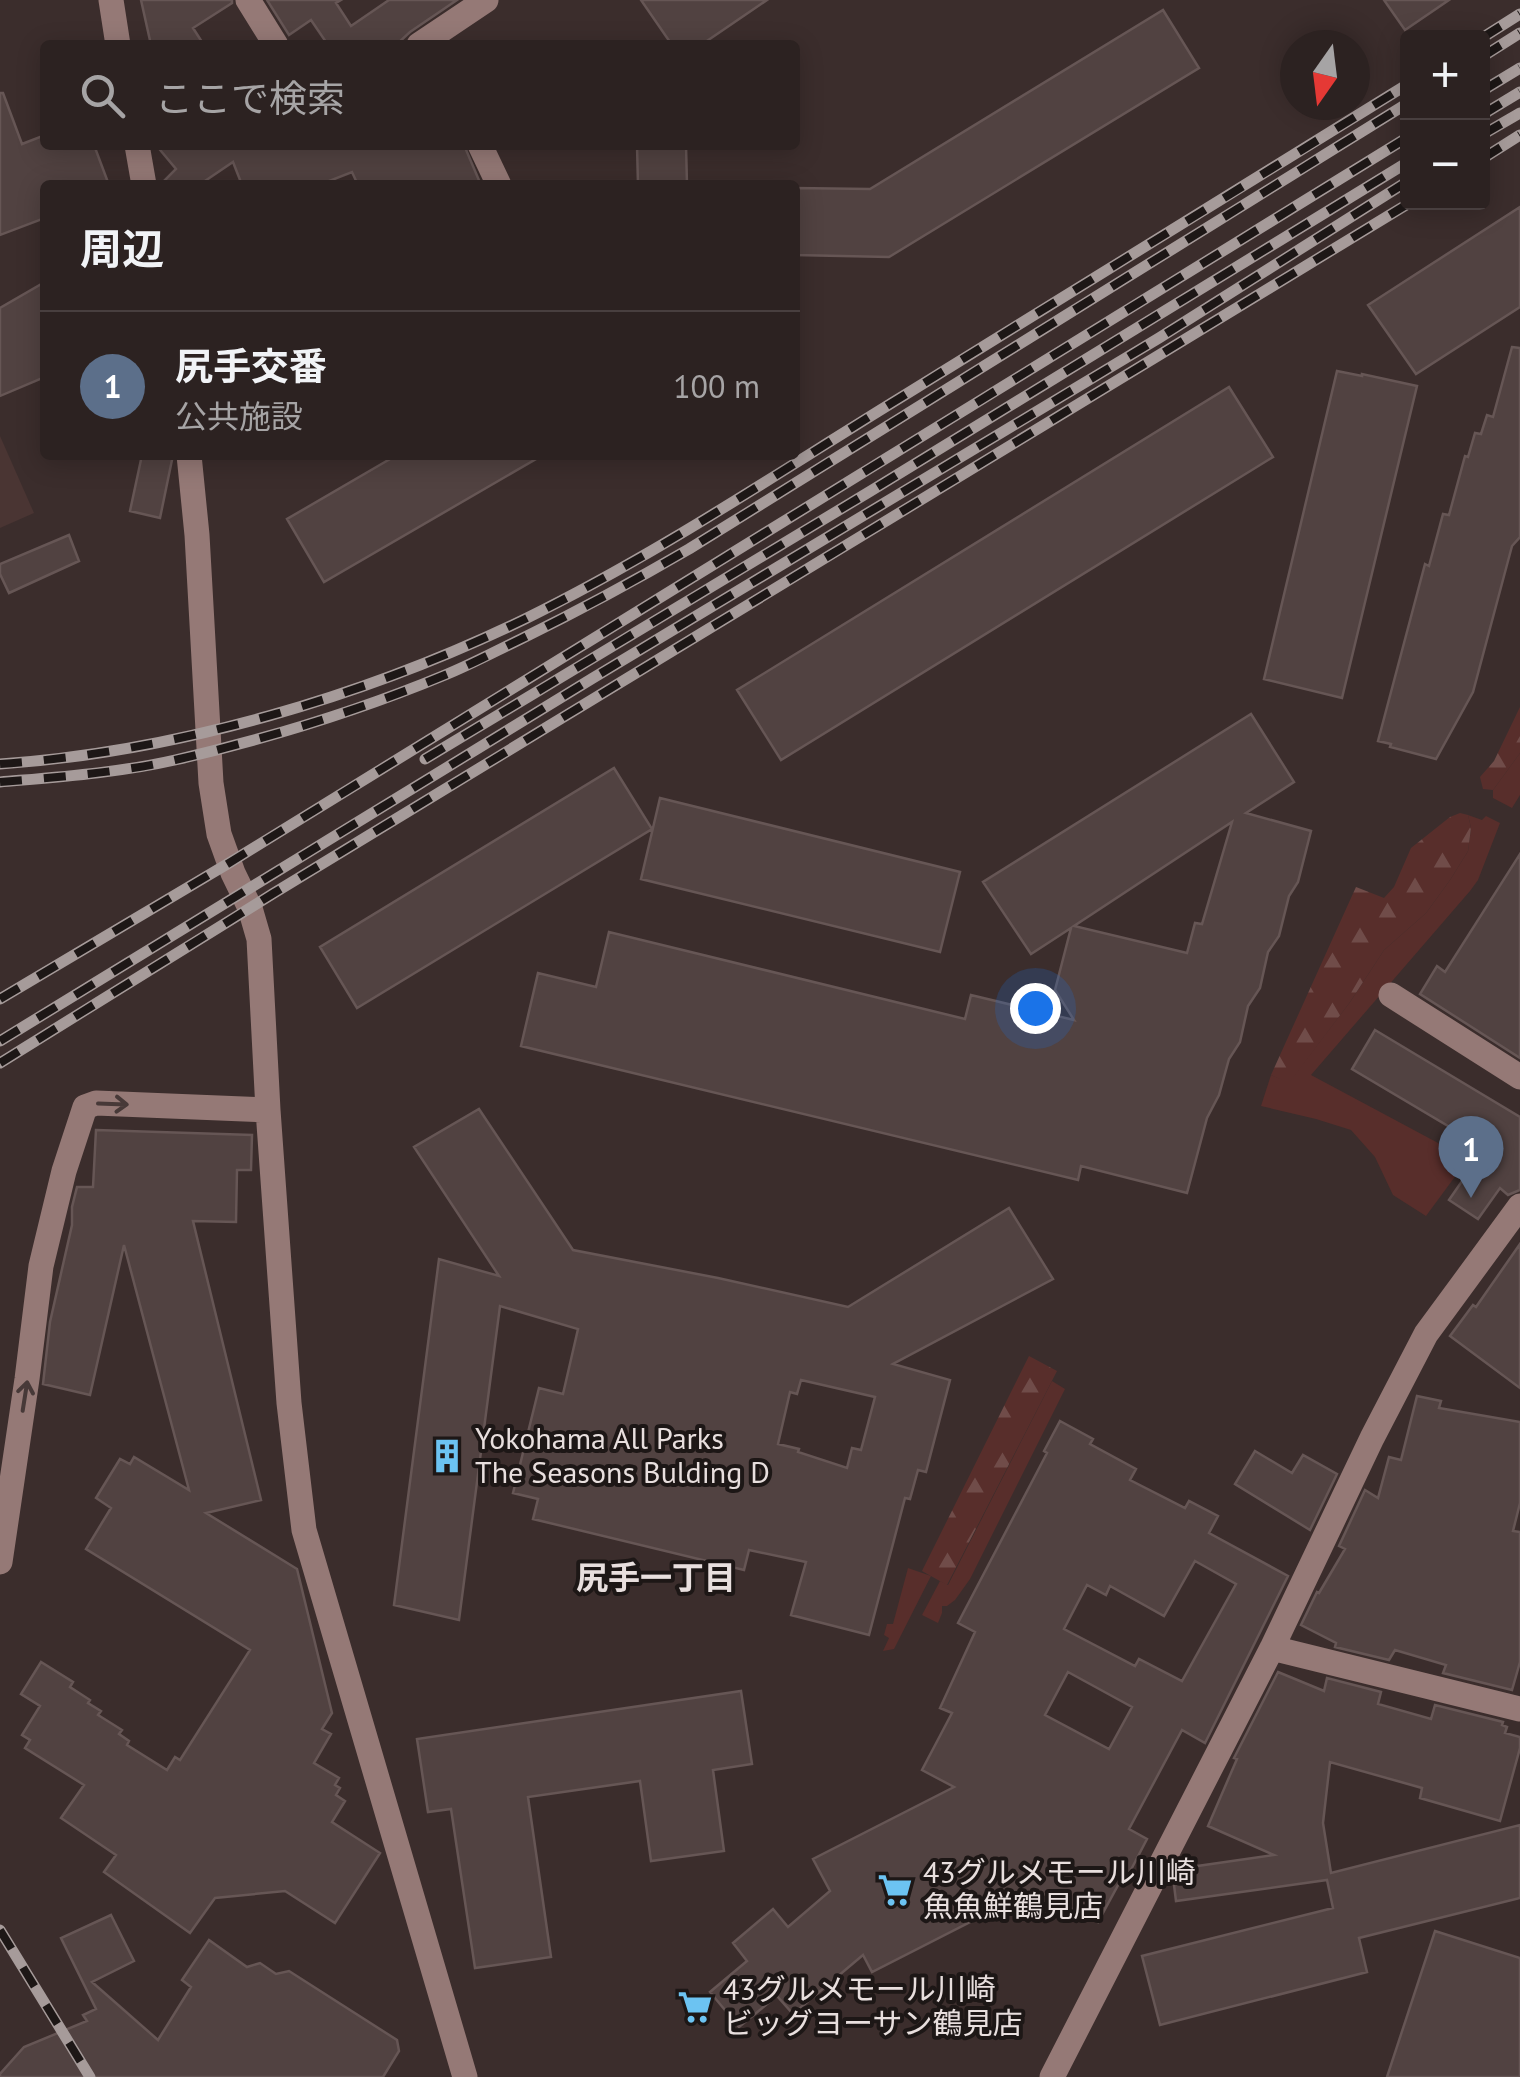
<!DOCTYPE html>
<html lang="ja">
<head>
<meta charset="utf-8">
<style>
  :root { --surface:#2c2221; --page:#382f2e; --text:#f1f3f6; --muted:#a6a4a5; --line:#483f3f; --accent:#8c9099 }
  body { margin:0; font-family:"PT Sans","Noto Sans JP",sans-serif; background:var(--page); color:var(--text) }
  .controls { position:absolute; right:30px; top:30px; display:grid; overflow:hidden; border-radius:10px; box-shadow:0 5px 25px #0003 }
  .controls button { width:90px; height:90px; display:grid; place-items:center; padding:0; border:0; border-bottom:2px solid var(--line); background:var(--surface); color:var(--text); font:50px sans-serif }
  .compass { position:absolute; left:1280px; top:30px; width:90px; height:90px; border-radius:50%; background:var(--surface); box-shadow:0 5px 25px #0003; rotate:194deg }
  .you { position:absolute; left:1035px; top:1008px; width:35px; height:35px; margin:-25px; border:8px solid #fff; border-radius:50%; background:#1a73e8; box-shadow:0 0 0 15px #1a73e833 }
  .badge { display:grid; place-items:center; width:65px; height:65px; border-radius:50%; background:var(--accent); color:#fff; font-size:32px; font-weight:700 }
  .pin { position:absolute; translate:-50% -82px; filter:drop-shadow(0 2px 5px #0008) }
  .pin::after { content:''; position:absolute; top:52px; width:35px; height:30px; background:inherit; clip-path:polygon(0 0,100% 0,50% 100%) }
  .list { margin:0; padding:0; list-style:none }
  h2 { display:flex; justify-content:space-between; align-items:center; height:130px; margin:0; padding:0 40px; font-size:42px }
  h2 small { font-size:32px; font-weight:400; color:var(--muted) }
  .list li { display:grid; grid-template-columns:65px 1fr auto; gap:30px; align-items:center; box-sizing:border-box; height:150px; padding:0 40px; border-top:2px solid var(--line) }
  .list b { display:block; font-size:38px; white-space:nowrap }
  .list p { margin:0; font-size:32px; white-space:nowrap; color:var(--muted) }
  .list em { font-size:32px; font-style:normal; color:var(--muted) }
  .icon { flex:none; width:55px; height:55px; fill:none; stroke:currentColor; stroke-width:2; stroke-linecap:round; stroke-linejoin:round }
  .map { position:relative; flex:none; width:1520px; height:2077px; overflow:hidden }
  .search { position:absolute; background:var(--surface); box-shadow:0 5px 25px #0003; left:40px; top:40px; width:760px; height:110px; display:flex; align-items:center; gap:25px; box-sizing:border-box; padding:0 35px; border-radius:10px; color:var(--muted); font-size:38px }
  .panel { position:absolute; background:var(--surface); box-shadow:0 5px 25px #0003; left:40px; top:180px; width:760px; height:280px; border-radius:10px }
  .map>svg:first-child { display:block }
  .built { fill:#4a3533 }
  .green { fill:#582e2b }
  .forest { fill:url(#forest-firs) }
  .building { fill:#514241; stroke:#665655; stroke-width:2.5; fill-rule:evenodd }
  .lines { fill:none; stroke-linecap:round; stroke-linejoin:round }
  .minor { stroke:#957976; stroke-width:25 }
  .rail-casing { stroke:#a69b9a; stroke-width:11 }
  .rail { stroke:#1d1716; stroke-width:8; stroke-dasharray:22; stroke-linecap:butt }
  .oneway { stroke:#473938 }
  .labels { text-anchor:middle; stroke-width:8; stroke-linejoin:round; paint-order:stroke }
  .poi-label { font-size:30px; fill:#e8dfde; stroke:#1d1716; text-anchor:start }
  .neighbourhood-label { font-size:32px; font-weight:bold; fill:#e8dfde; stroke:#1d1716 }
</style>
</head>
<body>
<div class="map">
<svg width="1520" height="2077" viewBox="0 0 1520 2077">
  <defs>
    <pattern id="forest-firs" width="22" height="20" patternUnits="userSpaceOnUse" patternTransform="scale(2.5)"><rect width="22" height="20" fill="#582e2b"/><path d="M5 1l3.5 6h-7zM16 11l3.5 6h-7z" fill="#704c49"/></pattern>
  </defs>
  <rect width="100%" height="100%" fill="#3b2d2c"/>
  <!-- built -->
  <path class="built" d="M0 436 34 513 0 528Z"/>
  <!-- green -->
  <path class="green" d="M1520 753V795L1512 808 1493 798V790Z
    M1468 815 1482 820 1486 816 1500 823 1478 880 1470 891 1311 1075 1468 1159 1426 1216 1393 1195 1375 1157 1351 1130 1316 1119 1261 1106 1271 1075 1289 1082 1350 1002 1384 950 1426 913 1450 880 1468 851 1471 828Z
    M1052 1381 1065 1389 970 1579 955 1600 947 1606H942V1613L938 1623 922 1615 940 1581 948 1585Z
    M908 1568 931 1576 894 1649 883 1651 889 1638 884 1635 887 1624H893Z"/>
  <!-- forest -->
  <path class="forest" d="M1520 707V753L1493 790 1483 789 1480 777 1494 761Z
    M1460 813 1468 815 1471 828 1468 851 1450 880 1426 913 1384 950 1350 1002 1289 1083 1271 1075 1356 887 1384 898 1394 887 1411 848 1450 817Z
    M1029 1356 1057 1371 947 1585 922 1571Z"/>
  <!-- building -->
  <path class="building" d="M141 0H232V3L193 28 204 45H151Z
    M267 0H341L336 3 351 26 389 0H457L410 32 396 45H322L326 42 311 20 289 35Z
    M641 0H767L701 45H672Z
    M1384 0H1449L1405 30Z
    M1163 10 1199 68 889 257 795 255V188L870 189Z
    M0 93H3L22 144 45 135V145H94L109 185H45V218L0 235Z
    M156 145H464L481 185H358L352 172 319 185H242L233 162 199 185H160L176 169Z
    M637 145H686L687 185H638Z
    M1520 207V307L1416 374 1368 305Z
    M45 282V377L0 396V308Z
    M1512 347 1520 348V537L1512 546 1473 692 1436 759 1390 747 1391 744 1378 741 1425 564 1429 566 1443 514 1449 515 1465 456 1468 457 1475 433 1481 434 1487 415 1493 417Z
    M1337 371 1362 376V374L1417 386 1342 698 1264 679Z
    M1229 387 1273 457 781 760 737 690Z
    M142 455H173L160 518 130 511Z
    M397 455H543L324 582 287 519Z
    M69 535 79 561 9 593 0 574V564Z
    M1251 714 1294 782 1246 813 1311 831 1298 882 1289 896 1279 936 1268 952 1260 988 1248 1006 1240 1042 1229 1059 1219 1095 1207 1118 1187 1193 1081 1166 1078 1180 521 1046 538 973 596 987 609 932 965 1019 971 995 1074 1020 1055 990 1071 928 1031 954 983 882ZM1232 822 1202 924 1195 923 1187 953 1074 926Z
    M614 768 652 829 357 1008 320 947Z
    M660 798 960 872 940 952 641 879Z
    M1520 854V1058L1420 994 1437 966 1445 972Z
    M1375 1030 1520 1117V1190L1508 1195 1500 1188 1478 1219 1449 1200 1485 1148 1352 1069Z
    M479 1109 573 1250 718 1278 848 1307 1009 1208 1053 1279 893 1364 950 1380 926 1472 918 1470 910 1499 905 1498 869 1635 791 1615 806 1562 749 1550 744 1570 533 1519 538 1499 513 1493 539 1388 563 1394 578 1329 500 1306 459 1620 394 1605 439 1259 499 1276 414 1147ZM801 1380 875 1397 861 1450 852 1448 847 1468 798 1452 799 1449 778 1444 790 1392 797 1394Z
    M96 1130 252 1135 251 1170H237L236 1222 193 1221 261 1500 206 1513 297 1569 332 1713 322 1729 331 1734 314 1763 339 1778 335 1785 340 1788 336 1795 345 1801 332 1822 380 1853 335 1923 285 1891 215 1898 190 1933 104 1872 116 1855 61 1818 84 1785 25 1748 30 1740 22 1735 40 1706 21 1694 41 1662 73 1682 70 1687 90 1700 88 1703 101 1711 98 1715 122 1730 119 1734 129 1741 127 1745 167 1770 175 1757 180 1760 250 1650 86 1549 111 1508 96 1498 120 1459 130 1464 134 1457 189 1490 124 1245 90 1395 43 1384 50 1322 72 1225V1207L77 1187H93Z
    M1520 1244V1388L1450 1336 1473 1305 1476 1307Z
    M1417 1396 1441 1401 1439 1408 1520 1422V1503L1513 1531 1520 1532V1662L1512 1690 1443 1673 1446 1665 1395 1650 1389 1660 1335 1647 1336 1643 1301 1625 1317 1592 1319 1593 1345 1549 1339 1546 1365 1490 1378 1498 1389 1457 1401 1460Z
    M1060 1421 1093 1439 1090 1444 1136 1469 1130 1480 1185 1508 1189 1501 1218 1516 1209 1533 1288 1576 1205 1743 1182 1730 1129 1829 1147 1839 1124 1883 1122 1878 1098 1922 1040 1892 1039 1895 1031 1891 872 1972 863 1955 793 2014 777 1996 739 2027 710 1992 747 1961 733 1943 773 1909 788 1927 830 1891 813 1859 954 1787 922 1770 952 1713 940 1708 975 1632 958 1623 1047 1453 1044 1451ZM1195 1561 1236 1584 1182 1681 1139 1659 1135 1666 1064 1629 1087 1585 1106 1595 1110 1586 1164 1616ZM1068 1672 1132 1707 1109 1749 1045 1715Z
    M1255 1451 1292 1473 1303 1455 1337 1474 1310 1530 1235 1484Z
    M1278 1672 1324 1691 1327 1678 1381 1692 1378 1704 1431 1719 1435 1705 1503 1722 1502 1725 1507 1727 1505 1733 1520 1737V1748L1500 1821 1420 1798 1422 1788 1330 1762 1323 1823 1331 1873 1520 1825V1898L1359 1938 1367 1972 1160 2025 1142 1956 1333 1908 1327 1880 1176 1901 1173 1877 1177 1869 1274 1855 1208 1826 1237 1759 1234 1758Z
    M741 1691 752 1764 713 1770 724 1851 651 1861 640 1781 528 1797 551 1957 475 1968 451 1809 428 1812 417 1739Z
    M111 1915 134 1961 92 1982 158 2040 191 1987 182 1980 209 1940 247 1967 260 1963 276 1974 289 1971 397 2040 399 2051 383 2077H0V2074L24 2047 87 2021 83 2015 96 2009 61 1938Z
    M1435 1931 1520 1958V2077H1387Z"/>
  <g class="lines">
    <!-- minor -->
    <path class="minor" d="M111 0 118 45
      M248 0 276 45
      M419 45 486 0
      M137 145 144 185
      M480 145 499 185
      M189 455 197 535 211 783 219 834 233 873 250 908 259 939 268 1110 289 1403 304 1530 465 2077
      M1391 995 1520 1077
      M0 1562 27 1379 41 1266 64 1171 85 1107 96 1103 268 1110
      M1272 1648 1520 1709
      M1052 2077 1272 1648 1372 1438 1426 1334 1520 1206"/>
    <!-- rail casing -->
    <g class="rail-casing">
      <path id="rail" d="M1482 38 1520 14
        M1482 57 1520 33
        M1482 91 1520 68
        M1482 115 1520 92
        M1482 135 1520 113
        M1482 159 1520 135
        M425 759 869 492 1408 162
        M0 764C176 752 366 696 525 619 658 554 782 470 908 393 1074 290 1241 188 1408 84
        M0 782C58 777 118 773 175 760 266 739 358 711 445 675 470 665 496 651 521 639 578 611 634 581 689 549L1408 103
        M0 999 229 863 1408 137
        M0 1041 593 678 1159 338 1408 181
        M0 1063 274 893 1411 202
        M0 1930 90 2077"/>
    </g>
    <!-- rail -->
    <use href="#rail" class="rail"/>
  </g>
  <!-- one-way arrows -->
  <defs><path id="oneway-shaft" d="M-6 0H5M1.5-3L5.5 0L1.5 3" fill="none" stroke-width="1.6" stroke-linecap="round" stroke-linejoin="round" transform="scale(2.5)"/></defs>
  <g class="oneway">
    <use href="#oneway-shaft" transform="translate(113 1104) rotate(2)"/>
    <use href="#oneway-shaft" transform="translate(25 1396) rotate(-81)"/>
  </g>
  <!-- icons -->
  <defs>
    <g id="building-bare" transform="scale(2.7)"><path d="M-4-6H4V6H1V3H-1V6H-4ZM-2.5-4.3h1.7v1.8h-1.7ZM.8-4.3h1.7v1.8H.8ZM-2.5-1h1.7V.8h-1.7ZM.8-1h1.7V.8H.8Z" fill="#6cc3f2" stroke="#1d1716" stroke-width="2.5" paint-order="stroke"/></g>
    <g id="supermarket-bare" transform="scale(2.7)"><path d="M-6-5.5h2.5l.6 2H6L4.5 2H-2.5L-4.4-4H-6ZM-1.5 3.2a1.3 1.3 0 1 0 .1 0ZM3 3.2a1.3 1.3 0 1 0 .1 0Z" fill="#6cc3f2" stroke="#1d1716" stroke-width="2.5" paint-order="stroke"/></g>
  </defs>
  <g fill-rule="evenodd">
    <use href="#building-bare" x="447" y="1456"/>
    <use href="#supermarket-bare" x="895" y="1890"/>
    <use href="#supermarket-bare" x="695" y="2007"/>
  </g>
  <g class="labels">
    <!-- poi labels -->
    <g class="poi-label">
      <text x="475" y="1449">Yokohama All Parks<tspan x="475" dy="34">The Seasons Bulding D</tspan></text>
      <text x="923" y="1883">43グルメモール川崎<tspan x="923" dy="34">魚魚鮮鶴見店</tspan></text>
      <text x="723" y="2000">43グルメモール川崎<tspan x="723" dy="34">ビッグヨーサン鶴見店</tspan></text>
    </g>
    <!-- neighbourhood labels -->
    <g class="neighbourhood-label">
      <text x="656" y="1589">尻手一丁目</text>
    </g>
  </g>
</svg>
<div class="controls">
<button>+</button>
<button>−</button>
</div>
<svg class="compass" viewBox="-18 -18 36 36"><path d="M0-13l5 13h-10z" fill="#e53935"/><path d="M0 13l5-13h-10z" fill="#a6a4a5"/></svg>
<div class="you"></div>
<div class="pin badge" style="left:1471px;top:1198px;background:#5c6f8a">1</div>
<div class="search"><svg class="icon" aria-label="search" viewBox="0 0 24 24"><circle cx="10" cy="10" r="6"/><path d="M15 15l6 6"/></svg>ここで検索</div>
<section class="panel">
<h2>周辺<small></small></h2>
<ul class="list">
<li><span class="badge" style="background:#5c6f8a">1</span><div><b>尻手交番</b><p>公共施設</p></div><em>100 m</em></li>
</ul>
</section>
</div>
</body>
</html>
